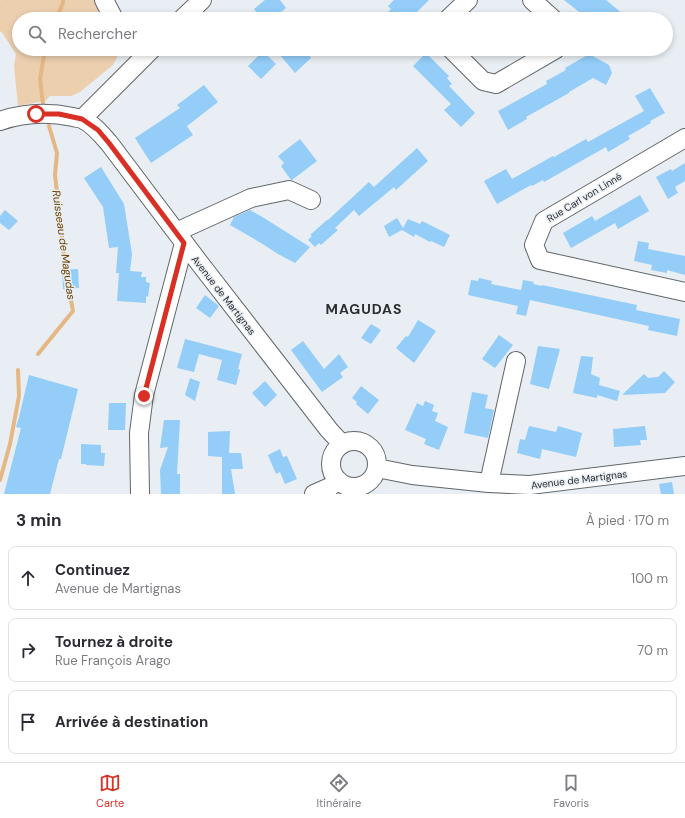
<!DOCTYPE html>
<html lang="fr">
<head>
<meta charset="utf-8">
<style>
  :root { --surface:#fff; --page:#f7f7f7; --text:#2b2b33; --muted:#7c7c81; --line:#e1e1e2; --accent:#d93025 }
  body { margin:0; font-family:"DM Sans",sans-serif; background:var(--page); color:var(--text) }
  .stop { position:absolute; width:12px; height:12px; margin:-9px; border:3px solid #d93025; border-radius:50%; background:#fff }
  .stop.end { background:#d93025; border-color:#fff; box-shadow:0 1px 4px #0008 }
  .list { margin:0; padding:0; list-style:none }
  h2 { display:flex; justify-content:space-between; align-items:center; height:52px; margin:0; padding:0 16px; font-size:17px }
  h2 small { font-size:13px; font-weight:400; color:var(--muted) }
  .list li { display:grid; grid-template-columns:26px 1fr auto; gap:12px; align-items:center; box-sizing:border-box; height:64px; margin:0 8px 8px; padding:0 8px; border:1px solid var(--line); border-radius:8px }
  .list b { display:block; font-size:15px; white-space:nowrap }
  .list p { margin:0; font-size:13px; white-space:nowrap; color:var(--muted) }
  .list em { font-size:13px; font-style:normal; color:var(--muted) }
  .icon { flex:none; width:22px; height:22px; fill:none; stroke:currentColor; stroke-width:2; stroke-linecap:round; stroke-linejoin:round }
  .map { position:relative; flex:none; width:685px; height:494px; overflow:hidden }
  .search { position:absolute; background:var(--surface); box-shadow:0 2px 6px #0003; left:12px; right:12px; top:12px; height:44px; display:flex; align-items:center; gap:10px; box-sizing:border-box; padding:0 14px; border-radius:22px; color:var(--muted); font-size:15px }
  .sheet { height:268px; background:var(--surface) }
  nav { display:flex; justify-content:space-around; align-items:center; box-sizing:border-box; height:56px; border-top:1px solid var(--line); background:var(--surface); font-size:11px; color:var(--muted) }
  nav a { display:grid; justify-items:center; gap:2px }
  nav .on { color:var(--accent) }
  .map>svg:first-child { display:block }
  .green { fill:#eccfaf }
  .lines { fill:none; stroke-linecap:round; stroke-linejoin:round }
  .stream { stroke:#e5b784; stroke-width:4 }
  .building { fill:#93cdf8 }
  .minor-casing { stroke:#61666a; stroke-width:20 }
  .minor { stroke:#fff; stroke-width:18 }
  .route { stroke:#d93025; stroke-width:5 }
  .labels { text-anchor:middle; stroke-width:3; stroke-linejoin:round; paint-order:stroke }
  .street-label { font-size:10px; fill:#2a2c2e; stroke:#e8eef3 }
  .water-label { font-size:11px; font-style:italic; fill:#6f4403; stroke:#e8eef3 }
  .district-label { font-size:14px; font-weight:bold; letter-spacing:1px; fill:#2a2c2e; stroke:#e8eef3 }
</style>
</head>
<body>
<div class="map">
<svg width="685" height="494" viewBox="0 0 685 494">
  <rect width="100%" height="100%" fill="#e8eef3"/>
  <!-- green -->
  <path class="green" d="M1 0H94L105 19H19V49H121L113 65 80 92 71 96H50L45 101 18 106 14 66 16 54 1 31 0 32V1Z"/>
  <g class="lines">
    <!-- stream -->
    <path class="stream" d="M56 19 63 3V0
      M43 104 40 79 45 49
      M49 126 57 153 55 175 66 273
      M38 354 73 311 68 284
      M0 480 10 444 19 396 18 370"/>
  </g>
  <!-- building -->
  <path class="building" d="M265 0H280L286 8 272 19H262L254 9Z
    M394 0H429L410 19H381L391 9 388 6Z
    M564 0H606L629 19H588Z
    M275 49H305L311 58 295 73Z
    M263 51 276 64 261 79 248 66Z
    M426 53 449 76 447 78 452 84 449 86 475 113 461 127 444 110 451 104 413 66Z
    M589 54 609 65 612 73 606 85 593 78 569 92V93L526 117 527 119 508 130 498 111 547 84 546 81 566 70 565 68Z
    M204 85 218 102 187 126 193 135 151 163 135 138 180 108 177 105Z
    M650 88 665 113 650 121 651 123 628 136 630 139 608 152 606 147 544 182 543 180 532 186 531 185 497 204 484 181 506 169 512 179 553 156 554 157 586 139 588 142 644 111 635 96Z
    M300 139 317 161 292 180H291L281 166 284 163 278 156Z
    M417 148 428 161 396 190 394 187 359 216 354 210 335 228 338 230 321 245 319 243 315 247 308 240 312 236 310 235 327 220H328L369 182 374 187Z
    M685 163V181L675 187 678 193 668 199 656 177 671 169 672 171Z
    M101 167 124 204 132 254 130 271 142 272 141 277H146V282L150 283 148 297 146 296V303L117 301 119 273H116L118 247 109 248 103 207 84 178Z
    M640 195 649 211 618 229 615 223 571 248 563 233 592 216 595 221Z
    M5 210 18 221 9 230 0 223V216Z
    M250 210 264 218 310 247 295 263 278 254 261 243 230 225 234 217Z
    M397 218 403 228 408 219 420 224 422 221 450 235 444 247 431 241 430 242 415 234 414 237 402 230 389 237 384 226Z
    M638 241 649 243 648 249 685 256V275L667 270V273L651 270 652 265 634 261Z
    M78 269 79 288 63 289 62 270Z
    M479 278 492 281 491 284 521 290 523 280 534 282 533 284 542 286V285L637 305 636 310 680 319 677 336 648 330 649 326 530 300 526 316 516 314 518 306 468 295 471 280 478 281Z
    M205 295 219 306 210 318 196 308Z
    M418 320 436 331 414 363 396 348 406 336 408 337Z
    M371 324 381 330 371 344 361 338Z
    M499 335 513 345 495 368 482 359Z
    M185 339 242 354 238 369 240 370 236 385 217 380 222 360 199 354 194 372 177 368Z
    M303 341 324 369 339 354 348 367 340 373 343 377 322 392 291 350Z
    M538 346 560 349 549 389 530 384Z
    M581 356 593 357 591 374 600 378 599 385 620 391 617 401 597 395V398L573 393Z
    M664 371 675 382 665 393 622 395 644 374 648 378 658 377Z
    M29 375 78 389 61 459H59L50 494H4L21 428 16 427 19 417Z
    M190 378 200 382 195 401 185 395Z
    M265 381 277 395 265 407 252 393Z
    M361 386 379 400 368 414 356 404 357 402 352 398Z
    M472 392 488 395 485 408 494 410 488 438 464 433Z
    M425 401 434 405 432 411 438 413 435 421 448 427 439 450 424 444 426 439 405 430 417 403 423 406Z
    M109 403H126L125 430H108Z
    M164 420H180L177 474H180V494H161L160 470 168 447 160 448Z
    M529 426 556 432 558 426 582 433 576 457 542 449 540 459 517 453 520 439 525 440Z
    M645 426 647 440H640L641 445 614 447 613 429Z
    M230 431 229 453H241L243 469H231L235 494H222V457L208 456V432Z
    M81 444 101 445V453H105L104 466 86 465V464H81Z
    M280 449 283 457 287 456 297 479 285 484 280 472 276 474 268 455Z
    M672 482 674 494H661L659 484Z"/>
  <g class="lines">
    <!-- minor casing -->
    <g class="minor-casing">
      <path id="minor" d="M104 0 114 19
        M532 0 553 19
        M182 19 202 0
        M448 19 468 0
        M451 49 483 81 496 84 556 49
        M82 119 152 49
        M0 121C23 113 49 112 73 117 76 118 79 118 82 119 93 124 102 135 109 143L201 265 329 430 342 444
        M685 138 544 221 534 245 540 260 685 292
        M176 232 251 198 289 190 311 200
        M331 464a23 23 0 1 1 46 0a23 23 0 1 1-46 0Z
        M377 468 412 475 489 483 530 485 685 466
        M489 483 516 361
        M140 494 139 433 144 395 184 243
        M314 494 330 487 338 480"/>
    </g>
    <!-- minor -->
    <use href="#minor" class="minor"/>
  </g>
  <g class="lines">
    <!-- route -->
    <path class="route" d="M36 114H59L82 119 98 130 109 143 184 243 144 396"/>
  </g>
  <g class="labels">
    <!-- street labels -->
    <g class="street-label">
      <text transform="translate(584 197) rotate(-31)" y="4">Rue Carl von Linné</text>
      <text transform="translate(224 295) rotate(52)" y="4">Avenue de Martignas</text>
      <text transform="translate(579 479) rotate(-7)" y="4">Avenue de Martignas</text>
    </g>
    <!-- water labels -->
    <g class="water-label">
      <text transform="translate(64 245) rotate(82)" y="4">Ruisseau de Magudas</text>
    </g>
    <!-- district labels -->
    <g class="district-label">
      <text x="364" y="314">MAGUDAS</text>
    </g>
  </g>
</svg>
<div class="stop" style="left:36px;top:114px"></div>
<div class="stop end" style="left:144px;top:396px"></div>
<div class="search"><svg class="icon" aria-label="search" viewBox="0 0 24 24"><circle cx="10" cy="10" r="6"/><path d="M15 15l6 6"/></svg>Rechercher</div>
</div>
<section class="sheet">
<h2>3 min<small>À pied · 170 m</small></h2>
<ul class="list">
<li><svg class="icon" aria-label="ahead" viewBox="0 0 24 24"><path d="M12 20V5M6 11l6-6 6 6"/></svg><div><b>Continuez</b><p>Avenue de Martignas</p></div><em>100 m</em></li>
<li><svg class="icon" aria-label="right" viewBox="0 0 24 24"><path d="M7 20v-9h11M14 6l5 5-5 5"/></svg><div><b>Tournez à droite</b><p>Rue François Arago</p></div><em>70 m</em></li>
<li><svg class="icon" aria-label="arrive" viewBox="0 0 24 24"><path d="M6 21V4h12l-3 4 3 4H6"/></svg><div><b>Arrivée à destination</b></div></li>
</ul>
</section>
<nav>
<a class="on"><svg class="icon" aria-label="map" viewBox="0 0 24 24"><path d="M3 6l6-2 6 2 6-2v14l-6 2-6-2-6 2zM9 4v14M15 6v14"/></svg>Carte</a>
<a><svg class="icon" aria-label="directions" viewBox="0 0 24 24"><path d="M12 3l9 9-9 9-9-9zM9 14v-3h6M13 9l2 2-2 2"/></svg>Itinéraire</a>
<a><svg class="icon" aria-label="saved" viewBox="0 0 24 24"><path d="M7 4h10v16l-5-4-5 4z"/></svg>Favoris</a>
</nav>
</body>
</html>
